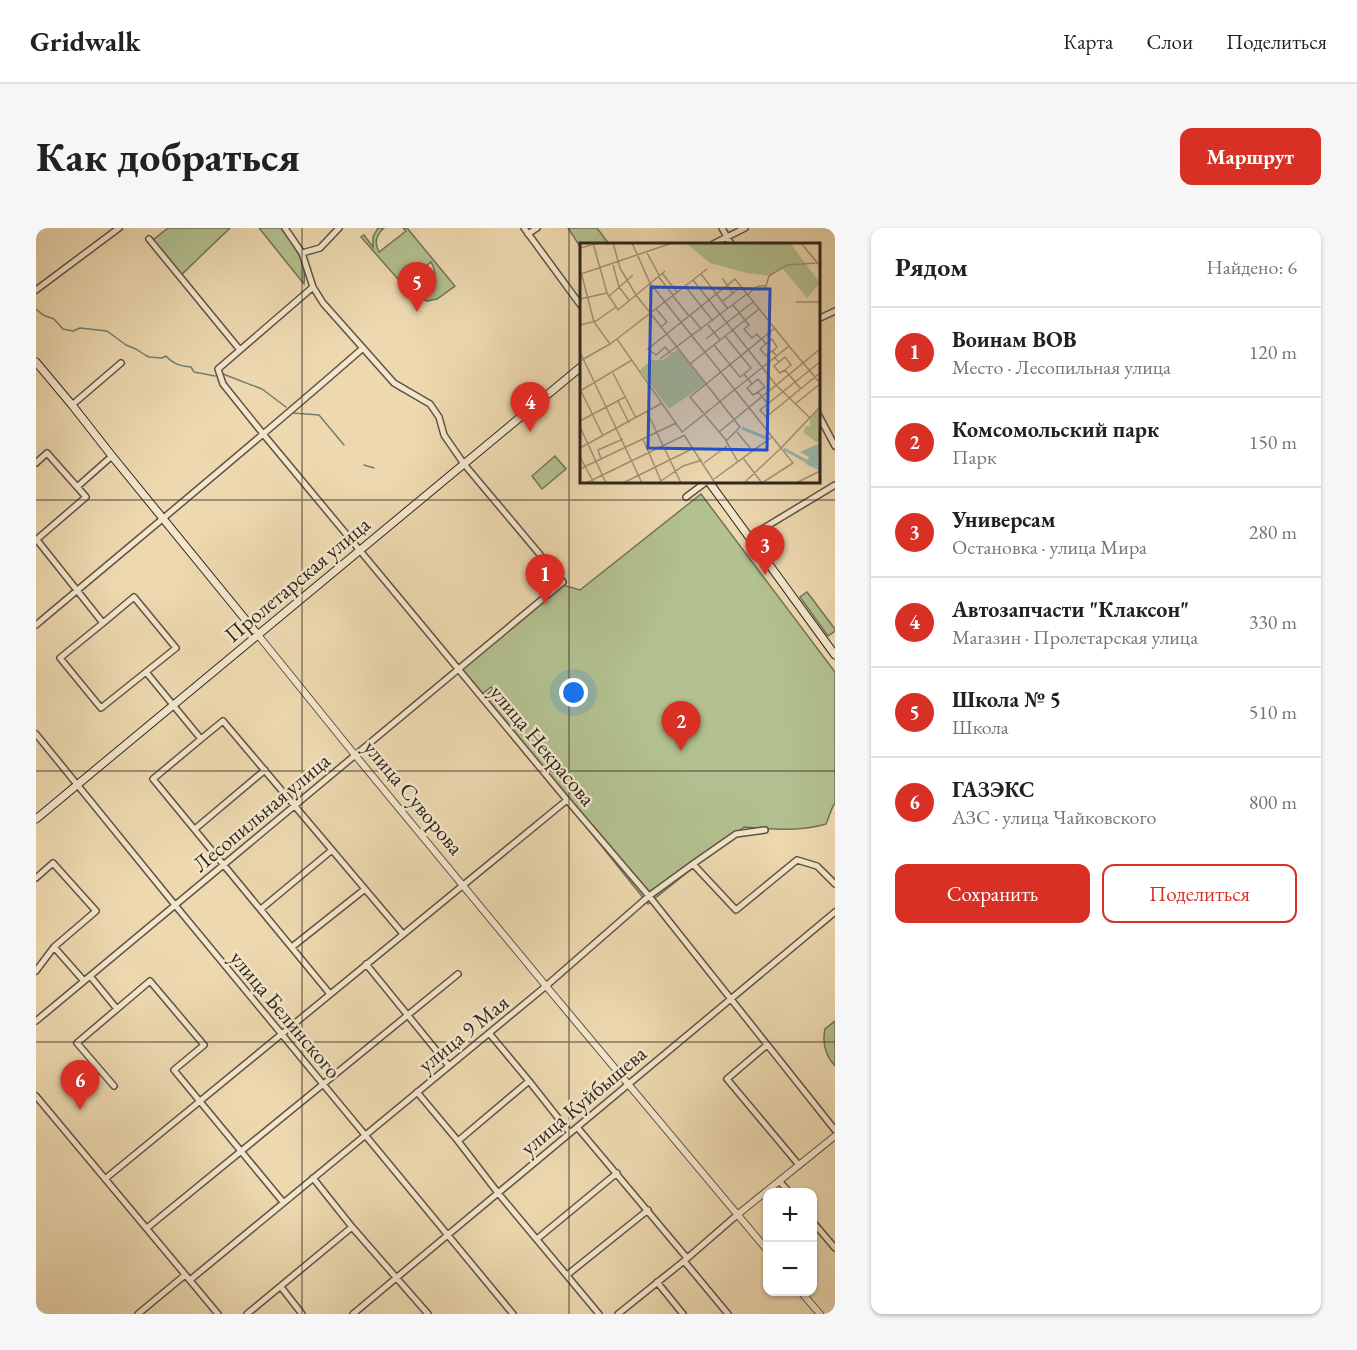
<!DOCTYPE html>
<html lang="ru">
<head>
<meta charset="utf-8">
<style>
  :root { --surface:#fff; --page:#f6f6f6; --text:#222; --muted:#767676; --line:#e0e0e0; --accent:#d93025 }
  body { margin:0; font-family:"EB Garamond",serif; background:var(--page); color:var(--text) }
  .controls { position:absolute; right:18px; bottom:18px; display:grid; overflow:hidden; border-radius:12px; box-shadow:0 2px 4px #0004 }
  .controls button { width:54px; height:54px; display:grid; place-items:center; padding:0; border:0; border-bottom:2px solid var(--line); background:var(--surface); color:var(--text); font:30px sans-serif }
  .you { position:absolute; left:538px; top:465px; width:21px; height:21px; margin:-15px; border:4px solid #fff; border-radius:50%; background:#1a73e8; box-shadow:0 0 0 9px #1a73e833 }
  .badge { display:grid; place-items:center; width:39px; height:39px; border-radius:50%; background:var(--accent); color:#fff; font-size:20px; font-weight:700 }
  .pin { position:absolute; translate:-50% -50px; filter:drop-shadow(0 2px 3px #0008) }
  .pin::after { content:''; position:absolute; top:32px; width:21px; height:18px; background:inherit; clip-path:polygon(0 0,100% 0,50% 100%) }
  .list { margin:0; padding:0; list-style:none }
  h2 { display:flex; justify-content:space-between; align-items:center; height:78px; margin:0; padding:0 24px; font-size:26px }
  h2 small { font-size:20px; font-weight:400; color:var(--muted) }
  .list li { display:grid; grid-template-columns:39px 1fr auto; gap:18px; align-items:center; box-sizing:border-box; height:90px; padding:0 24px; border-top:2px solid var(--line) }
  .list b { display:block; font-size:22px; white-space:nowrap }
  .list p { margin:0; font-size:20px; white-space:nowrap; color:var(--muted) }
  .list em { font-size:20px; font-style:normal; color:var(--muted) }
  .actions { display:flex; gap:12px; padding:18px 24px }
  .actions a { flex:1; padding:14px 0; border:2px solid var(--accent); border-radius:12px; text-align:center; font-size:21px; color:var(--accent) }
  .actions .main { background:var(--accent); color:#fff }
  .map { position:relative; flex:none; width:799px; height:1086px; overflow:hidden; border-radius:12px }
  header { display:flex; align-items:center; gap:36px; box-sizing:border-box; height:84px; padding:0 30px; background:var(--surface); border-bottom:2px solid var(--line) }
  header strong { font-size:28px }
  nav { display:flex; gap:33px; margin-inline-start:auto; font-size:21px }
  .intro { display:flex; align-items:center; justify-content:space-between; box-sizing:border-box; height:144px; padding:0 36px }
  h1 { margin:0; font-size:42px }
  .button { padding:15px 27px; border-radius:12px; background:var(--accent); color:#fff; font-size:21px; font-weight:700 }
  main { display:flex; gap:36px; padding:0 36px }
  aside { flex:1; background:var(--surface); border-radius:12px; box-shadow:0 2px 4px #0004 }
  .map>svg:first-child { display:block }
  .green { fill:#b3c08f; stroke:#727358; stroke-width:1.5; fill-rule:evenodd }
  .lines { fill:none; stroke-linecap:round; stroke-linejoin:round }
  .stream { stroke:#6f7f73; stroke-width:1.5 }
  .minor-casing { stroke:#605244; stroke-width:8 }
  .tertiary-casing { stroke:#605244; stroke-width:8 }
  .secondary-casing { stroke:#312620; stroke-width:9 }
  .minor { stroke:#f3e6cb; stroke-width:5 }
  .tertiary { stroke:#f3e6cb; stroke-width:6 }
  .secondary { stroke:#f3e6cb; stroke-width:7 }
  .grid { fill:none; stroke:#312620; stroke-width:1.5; stroke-opacity:0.55 }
  .labels { text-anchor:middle; stroke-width:5; stroke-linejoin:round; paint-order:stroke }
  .street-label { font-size:22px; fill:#312620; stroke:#f3e6cb }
  .inset-river { fill:none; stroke:#99baab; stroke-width:3 }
  .inset-road { fill:none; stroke:#a29176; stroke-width:1.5 }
  .view { fill:#1d4ed8; fill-opacity:0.15; stroke:#1d4ed8; stroke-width:3 }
  .inset-edge { fill:none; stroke:#312620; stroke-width:3 }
</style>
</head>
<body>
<header>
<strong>Gridwalk</strong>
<nav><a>Карта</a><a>Слои</a><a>Поделиться</a></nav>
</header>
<div class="intro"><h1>Как добраться</h1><a class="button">Маршрут</a></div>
<main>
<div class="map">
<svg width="799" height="1086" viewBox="0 0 799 1086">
  <rect width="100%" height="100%" fill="#edd8af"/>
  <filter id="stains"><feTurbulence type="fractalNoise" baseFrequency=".00333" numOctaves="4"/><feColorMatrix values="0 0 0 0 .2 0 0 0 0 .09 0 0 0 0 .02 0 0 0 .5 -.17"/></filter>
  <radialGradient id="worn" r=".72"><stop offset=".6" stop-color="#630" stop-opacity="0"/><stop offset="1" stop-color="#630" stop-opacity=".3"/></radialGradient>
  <!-- green -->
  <path class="green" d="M132 0H194L144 48 117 12Z
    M223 0H245C258 19 271 32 268 56Z
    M342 0H348C340 7 338 15 343 24L370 3 367 0H371L419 58 401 71 391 73 385 70 380 64 368 58 325 9 328 7 337 19V9ZM395 34C407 55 389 71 369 56Z
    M532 0H561L573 16H546L545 20Z
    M519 228 530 241 506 261 496 248Z
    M665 266 799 444V576L797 578 790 596C763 604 736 601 708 599L612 676 447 470 457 461 455 459 446 466 424 440 527 357 544 362Z
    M771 364 799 401V403L792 408 764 369Z
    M799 793V838C789 827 786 815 789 801Z"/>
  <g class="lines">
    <!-- stream -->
    <path class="stream" d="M0 81 7 87 18 91 27 101 37 103 44 100 71 103 90 117 100 121 109 127 113 129 126 130 130 128C137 136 144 138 155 139L158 144 179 148
      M187 146 226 161 250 179
      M256 185 283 187 308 217
      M328 237 338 240"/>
    <!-- minor casing -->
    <g class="minor-casing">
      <path id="minor" d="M488 0 546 79
        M686 0 695 16
        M492 6 501 0
        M113 11 204 122
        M677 16 709 0
        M266 25 284 20 303 0
        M277 59 182 141 187 156 228 207 531 572 613 668 799 902
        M0 62 83 0
        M782 91 799 83
        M36 177 85 135
        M782 186 799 218
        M0 235 11 225 50 269 0 312
        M41 259 76 228
        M650 269 670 254
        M713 309 799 257
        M1 312 67 395 24 430 65 480 110 444 165 511 187 493 367 706
        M67 395 98 369 140 420 110 444
        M0 397C109 305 220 214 327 120
        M0 506 139 677 477 1086
        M165 511 117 551 294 766
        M159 601 229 542
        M657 636 700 682 761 632 781 638 799 656
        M0 650 17 635 60 683 18 719 48 753
        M225 681 296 622
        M256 719 329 661
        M330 736 413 838
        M0 743 18 719
        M54 748 81 781 114 753 168 817 138 842 247 974
        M0 793 527 354 428 236 408 207 403 189 394 176 358 155 287 75 277 59 266 25 249 0
        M453 805 493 853 534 905
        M731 817 691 851 763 937
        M78 858 41 815 81 781
        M381 864 422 913 462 965 563 1086
        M0 868 182 1086
        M541 899 651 1030
        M422 913 493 853
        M277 950 316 999 392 1086
        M69 951 531 572
        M744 954 753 964
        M776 993 799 1020
        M111 1000 422 746
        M501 1011 581 945
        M648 1033 692 1086
        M531 1047 612 982
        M154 1052 510 758 613 668 657 636 700 606 729 602
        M621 1054 647 1086
        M245 1059 266 1086
        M102 1086 149 1047
        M211 1086 316 999
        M317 1086 799 684
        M582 1086 648 1033 701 987"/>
    </g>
    <!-- tertiary casing -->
    <g class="tertiary-casing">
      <path id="tertiary" d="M222 407 319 527 510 758 732 1023
        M701 987 799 908
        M765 1064 784 1086"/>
    </g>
    <!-- secondary casing -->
    <g class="secondary-casing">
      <path id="secondary" d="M0 134 36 177 76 228 222 407
        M673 254 799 427
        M0 591 546 138"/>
    </g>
    <!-- minor -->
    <use href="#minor" class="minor"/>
    <!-- tertiary -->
    <use href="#tertiary" class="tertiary"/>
    <!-- secondary -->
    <use href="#secondary" class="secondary"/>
  </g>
  <!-- grid -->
  <path class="grid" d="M266 0V1086M533 0V1086M0 272H799M0 543H799M0 814H799"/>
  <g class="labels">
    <!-- street labels -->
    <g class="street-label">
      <text transform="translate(261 351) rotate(-40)" y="8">Пролетарская улица</text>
      <text transform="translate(507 517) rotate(50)" y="8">улица Некрасова</text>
      <text transform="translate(378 569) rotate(50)" y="8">улица Суворова</text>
      <text transform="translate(225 584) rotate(-40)" y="8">Лесопильная улица</text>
      <text transform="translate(250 786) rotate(50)" y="8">улица Белинского</text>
      <text transform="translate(427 805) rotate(-39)" y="8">улица 9 Мая</text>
      <text transform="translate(547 872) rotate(-40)" y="8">улица Куйбышева</text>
    </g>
  </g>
  <!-- overview -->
  <g transform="translate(544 15)">
    <rect width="240" height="240" fill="#edd8af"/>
    <path d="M106 0H210L240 40 227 55 202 25 190 33 167 30 130 20ZM98 106 125 141 89 166 60 127 71 117H83ZM238 167 240 199H236L223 189 226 183 230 184V176Z" fill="#b3c08f"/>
    <path d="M240 200 238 215 240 228 226 221 229 214 220 209Z" fill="#99baab"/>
    <path class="inset-river" d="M162 185 186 195M204 206 228 219"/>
    <path class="inset-road" d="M13 0 27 50 38 67 85 28M33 0 40 25 56 52 160 184 146 198M52 0 70 40 155 147M221 0 240 23M0 5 20 0M67 10 79 32M33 22 39 44 49 57M0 25 14 79 30 101 37 96 102 189 209 103 240 140M82 30 97 49M1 31 92 0M121 31 148 66M78 33 93 52M142 35 153 50M113 37 196 142 230 175M105 43 133 78M167 52 178 43H186L189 33 207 22 237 20M93 53 109 73M28 54 53 32M0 56 27 50M143 58 161 44M216 59H240M153 62 169 82 164 86 172 95 177 91 181 96M76 66 87 79 81 84M110 72 122 87M0 82 16 78 36 64M128 82 140 97M145 93 171 125 164 131M37 96 127 26M126 96 173 59M182 96 186 101 180 106 186 113 192 108 197 113M186 101 192 96 197 104 193 108M134 102 160 134 164 131 172 141 178 136 185 144 178 149 188 161M0 109 62 240M91 111 85 104 76 112 68 106 155 36 209 103M195 115 199 119 205 114 211 122 205 127 221 146M80 116 167 51M0 118 30 101M199 119 194 123 200 130 205 127M240 119 180 167 186 174 240 130M110 121 179 66M33 130 56 175M172 141 167 145 173 152 178 149M155 147 201 205 240 164M0 148 52 117M1 148 23 193M38 158 49 180M215 161 240 141M67 169 101 240M0 178 45 154M0 184 26 240M139 189 240 106M157 189 170 205M104 192 135 240M63 196 81 238M0 205 82 160M0 214 14 240M163 215 182 240M21 216 18 207 43 196M158 219 145 196 110 154 195 85M124 220 147 203M0 226 96 180M134 236 192 194M6 240 105 192M43 240 114 205M78 240 103 223 122 217M164 240 201 205 213 220 182 240M216 240 240 228"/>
    <path class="view" d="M71 44 190 46 187 207 68 205Z"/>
    <rect width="240" height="240" class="inset-edge"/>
  </g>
  <rect width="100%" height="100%" filter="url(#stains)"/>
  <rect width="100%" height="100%" fill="url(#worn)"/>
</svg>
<div class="controls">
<button>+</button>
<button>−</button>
</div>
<div class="you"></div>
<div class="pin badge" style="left:509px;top:376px">1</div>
<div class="pin badge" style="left:645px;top:523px">2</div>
<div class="pin badge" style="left:729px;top:347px">3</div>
<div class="pin badge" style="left:494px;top:204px">4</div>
<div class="pin badge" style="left:381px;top:84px">5</div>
<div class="pin badge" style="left:44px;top:882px">6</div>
</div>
<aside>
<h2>Рядом<small>Найдено: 6</small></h2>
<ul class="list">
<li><span class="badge">1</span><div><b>Воинам ВОВ</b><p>Место · Лесопильная улица</p></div><em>120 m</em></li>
<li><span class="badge">2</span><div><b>Комсомольский парк</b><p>Парк</p></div><em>150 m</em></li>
<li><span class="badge">3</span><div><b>Универсам</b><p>Остановка · улица Мира</p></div><em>280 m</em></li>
<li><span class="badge">4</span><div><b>Автозапчасти &quot;Клаксон&quot;</b><p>Магазин · Пролетарская улица</p></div><em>330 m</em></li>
<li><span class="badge">5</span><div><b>Школа № 5</b><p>Школа</p></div><em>510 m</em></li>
<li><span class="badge">6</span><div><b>ГАЗЭКС</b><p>АЗС · улица Чайковского</p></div><em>800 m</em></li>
</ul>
<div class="actions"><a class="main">Сохранить</a><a>Поделиться</a></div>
</aside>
</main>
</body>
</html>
